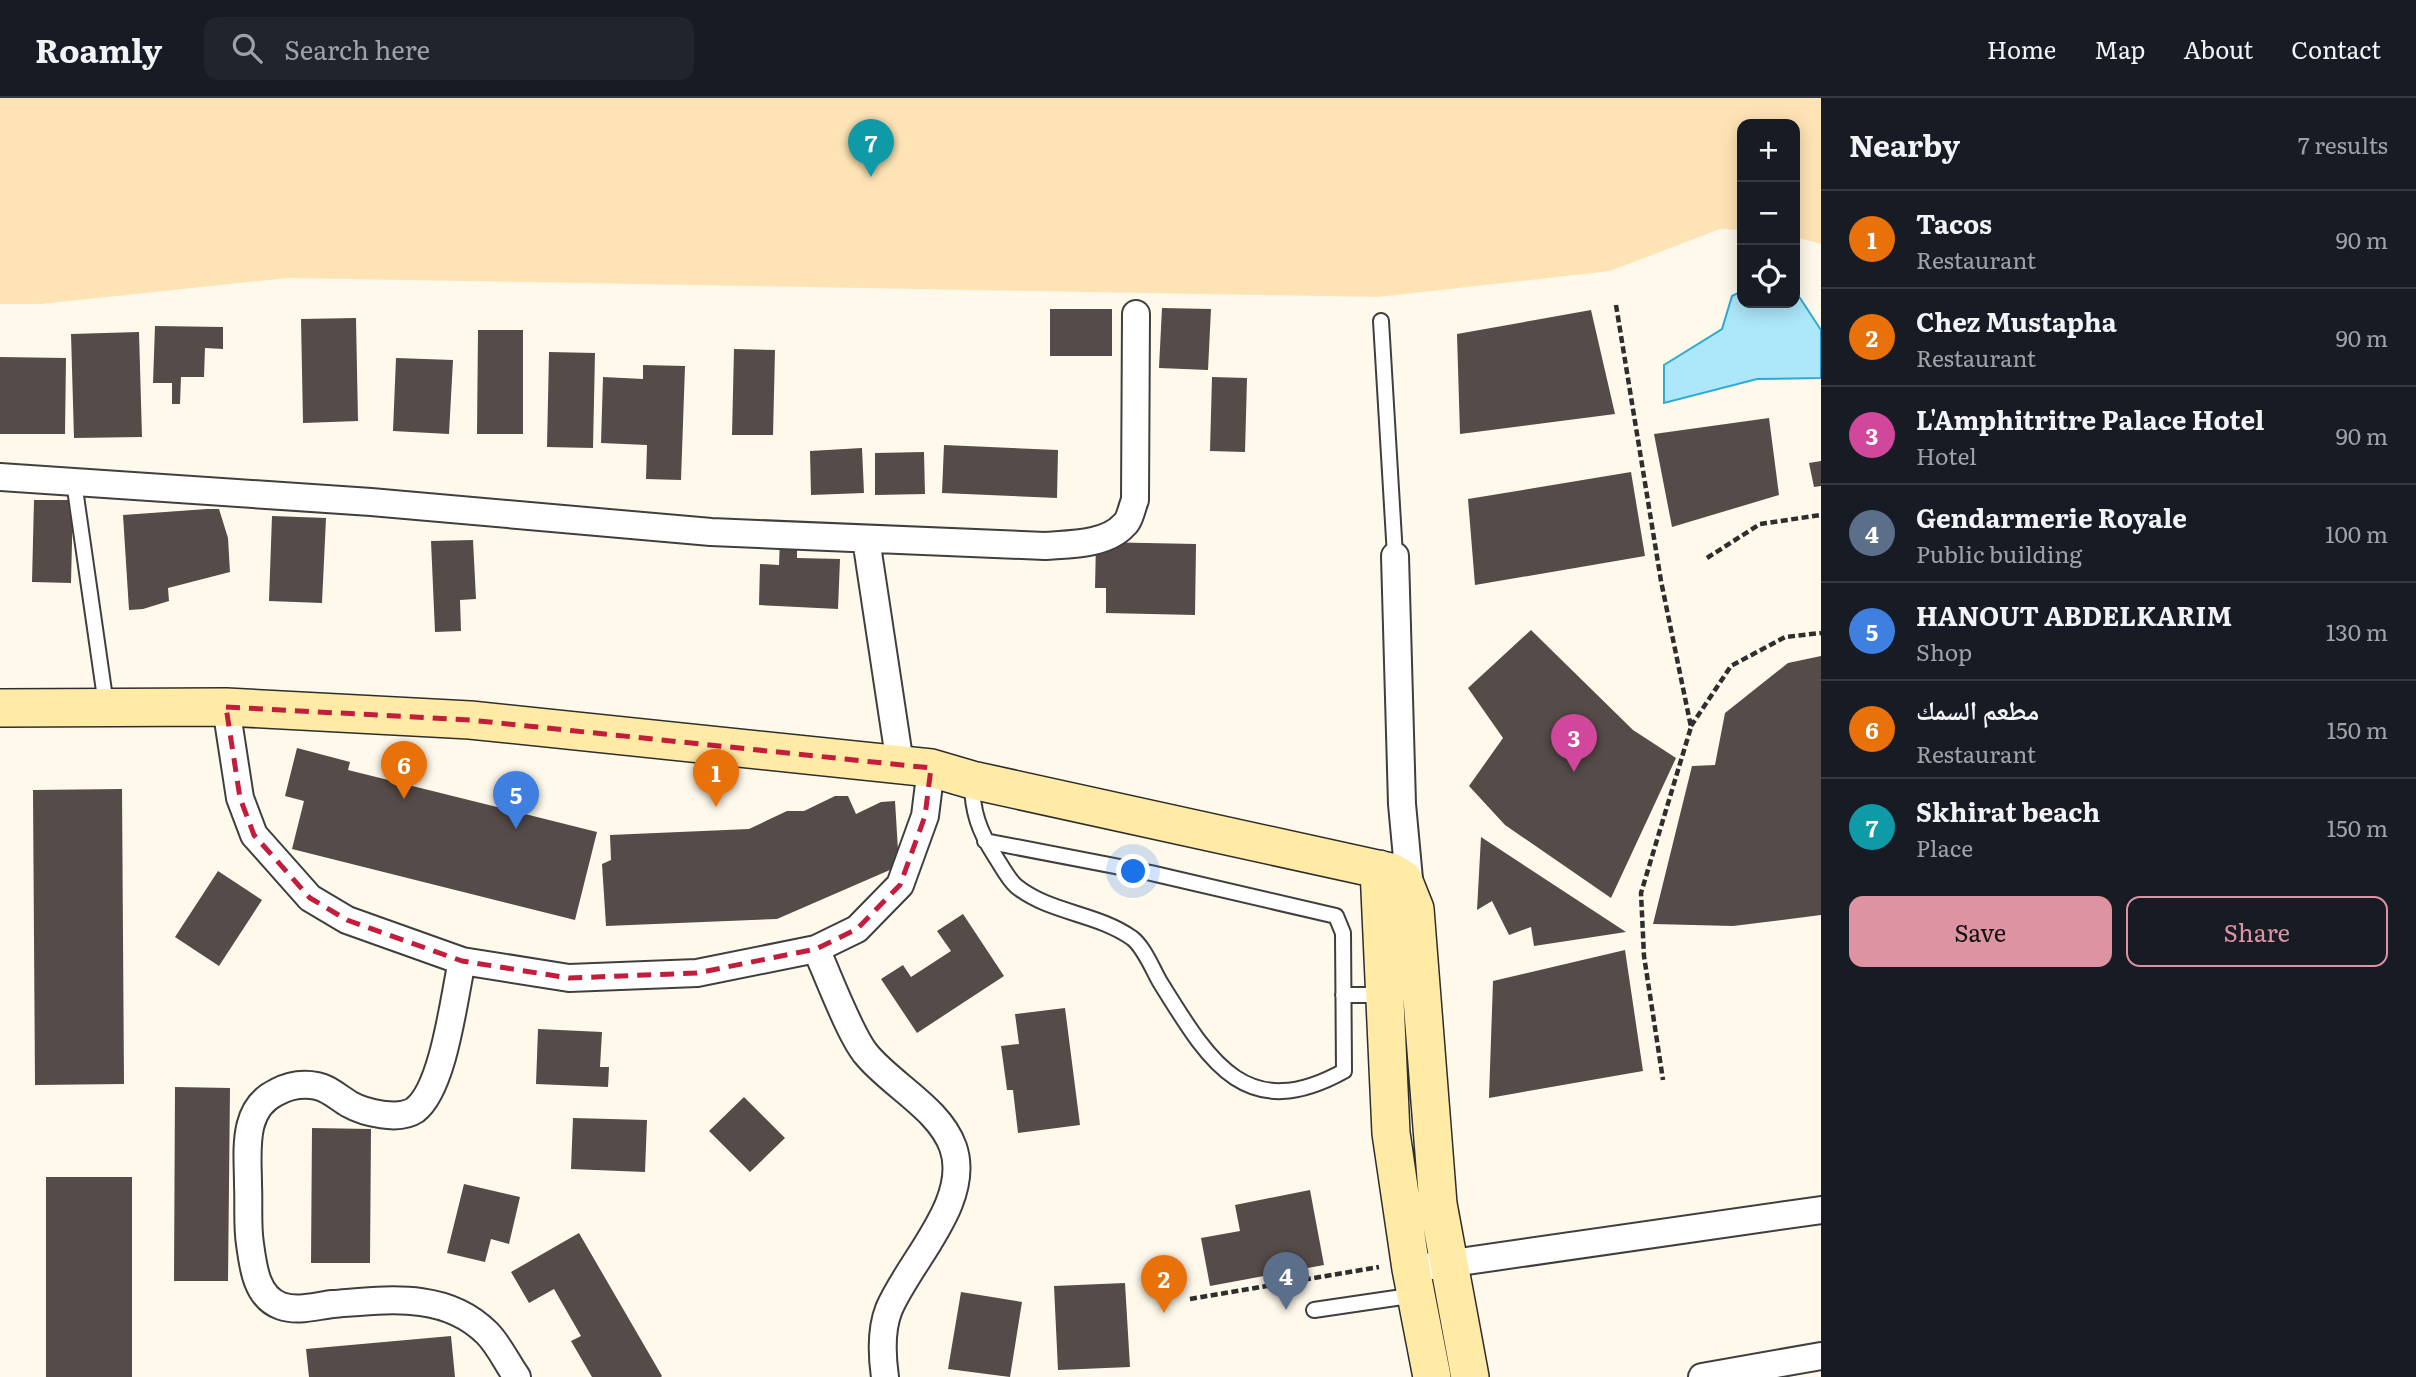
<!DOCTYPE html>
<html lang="en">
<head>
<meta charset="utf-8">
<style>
  :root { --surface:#171b24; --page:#20242c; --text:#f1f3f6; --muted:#9ea1a6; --line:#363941; --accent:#dd93a2 }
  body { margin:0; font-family:Literata,"Noto Naskh Arabic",serif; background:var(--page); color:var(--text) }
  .controls { position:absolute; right:21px; top:21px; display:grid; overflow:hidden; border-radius:14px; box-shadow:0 4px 18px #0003 }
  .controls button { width:63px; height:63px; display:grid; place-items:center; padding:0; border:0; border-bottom:2px solid var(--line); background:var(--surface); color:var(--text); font:35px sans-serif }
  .you { position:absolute; left:1134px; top:774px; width:24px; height:24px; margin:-18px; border:5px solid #fff; border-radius:50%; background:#1a73e8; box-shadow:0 0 0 10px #1a73e833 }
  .badge { display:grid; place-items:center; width:46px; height:46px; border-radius:50%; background:var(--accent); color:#fff; font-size:23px; font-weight:700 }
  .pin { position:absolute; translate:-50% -58px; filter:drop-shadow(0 2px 4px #0008) }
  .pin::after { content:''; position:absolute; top:37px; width:24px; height:21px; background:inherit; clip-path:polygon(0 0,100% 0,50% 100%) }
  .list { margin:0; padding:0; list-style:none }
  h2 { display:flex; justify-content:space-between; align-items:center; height:91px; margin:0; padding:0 28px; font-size:30px }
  h2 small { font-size:23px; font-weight:400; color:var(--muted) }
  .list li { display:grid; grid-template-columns:46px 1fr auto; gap:21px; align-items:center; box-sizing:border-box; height:98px; padding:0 28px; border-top:2px solid var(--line) }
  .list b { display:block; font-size:26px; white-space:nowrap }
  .list p { margin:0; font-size:23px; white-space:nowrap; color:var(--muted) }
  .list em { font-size:23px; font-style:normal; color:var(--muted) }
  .actions { display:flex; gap:14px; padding:21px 28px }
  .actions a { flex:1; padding:16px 0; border:2px solid var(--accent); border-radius:14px; text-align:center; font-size:24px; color:var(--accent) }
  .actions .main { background:var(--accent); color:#111 }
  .icon { flex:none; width:38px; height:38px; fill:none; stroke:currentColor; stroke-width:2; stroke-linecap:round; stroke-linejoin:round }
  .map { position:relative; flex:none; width:1821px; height:1279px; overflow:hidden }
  header { display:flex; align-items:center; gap:42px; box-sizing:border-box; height:98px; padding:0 35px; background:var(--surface); border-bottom:2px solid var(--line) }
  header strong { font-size:33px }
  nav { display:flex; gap:38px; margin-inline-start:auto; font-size:24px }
  .search { width:490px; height:63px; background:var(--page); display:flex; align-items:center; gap:18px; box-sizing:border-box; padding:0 24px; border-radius:14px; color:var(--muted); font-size:26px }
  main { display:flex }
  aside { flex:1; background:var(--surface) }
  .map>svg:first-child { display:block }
  .sand { fill:#fee4b5 }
  .water { fill:#ade7fa; stroke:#30a9d5; stroke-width:2 }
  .building { fill:#554b48 }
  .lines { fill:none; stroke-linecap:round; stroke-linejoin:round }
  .lane-casing { stroke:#3f3f3f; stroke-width:18 }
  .street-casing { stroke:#3f3f3f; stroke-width:30 }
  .secondary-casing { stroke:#2e2e2e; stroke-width:40 }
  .path { stroke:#2e2e2e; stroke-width:4.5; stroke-dasharray:7 3.5; stroke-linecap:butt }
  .lane { stroke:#fff; stroke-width:14 }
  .street { stroke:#fff; stroke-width:26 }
  .secondary { stroke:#ffeaa6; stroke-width:37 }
  .marked { fill:none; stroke:#c41d3b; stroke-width:5; stroke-dasharray:14 9; stroke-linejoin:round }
</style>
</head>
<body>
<header>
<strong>Roamly</strong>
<div class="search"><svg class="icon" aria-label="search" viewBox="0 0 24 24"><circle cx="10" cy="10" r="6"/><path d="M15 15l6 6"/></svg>Search here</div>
<nav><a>Home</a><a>Map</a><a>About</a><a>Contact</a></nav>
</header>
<main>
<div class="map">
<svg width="1821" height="1279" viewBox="0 0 1821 1279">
  <rect width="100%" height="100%" fill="#fff9eb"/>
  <!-- sand -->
  <path class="sand" d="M0 0H1821V146L1795 139V26H1742V132L1720 131 1610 173 1378 199 288 180 41 206H0Z"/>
  <!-- water -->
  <path class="water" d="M1742 193V205H1795V197L1800 200 1821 232V280L1757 281 1664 305V267L1722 231 1732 198Z"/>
  <!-- building -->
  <path class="building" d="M1162 210 1211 211 1208 272 1159 270Z
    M1050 211H1112V258H1050Z
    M1591 212 1615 316 1460 336 1457 236Z
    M356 220 358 323 303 325 301 221Z
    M155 228 223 229V251L205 250 204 279H181L180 306H172V285H153Z
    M478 232H523V336H477Z
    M139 234 142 339 74 340 71 236Z
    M734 251 775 252 773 337H732Z
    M549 254 595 255 593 350 547 349Z
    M0 259 66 260 65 336H0Z
    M396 260 453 262 449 336 393 333Z
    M643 267 685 268 681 382 646 381 647 347 601 345 603 279 643 281Z
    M1212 279 1247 280 1245 354 1210 353Z
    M1769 320 1779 397 1672 429 1654 336Z
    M944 347 1058 352 1057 400 942 395Z
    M862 350 864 395 811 397 810 353Z
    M924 354 925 396 875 397V355Z
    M1821 363V388L1814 389 1809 365Z
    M1631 374 1645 458 1475 487 1468 401Z
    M34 402H73L71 485 32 484Z
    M207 411H219L228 440 230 474 168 490 169 503 143 511 129 512 123 417Z
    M272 418 326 420 322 505 269 503Z
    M780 440 797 441V460L840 461 838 511 759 507 760 466 779 467Z
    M473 442 476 501 460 502 461 533 435 534 431 443Z
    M1096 444 1196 446 1195 517 1106 515V490H1095Z
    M1531 532 1633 632 1676 660 1611 800 1505 727 1469 688 1503 640 1468 590Z
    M1821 558V817L1733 828 1653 826 1692 668 1715 667 1725 615 1788 565Z
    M297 650 350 664 348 672 597 734 575 822 292 751 304 703 285 698Z
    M122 691 124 986 35 987 33 692Z
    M835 698H848L856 716 881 704 895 703 899 768 777 821 606 828 602 766 611 762 610 737 749 731 787 713H804Z
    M1481 739 1626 834 1534 848 1531 829 1509 837 1492 803 1477 812Z
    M218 773 262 802 219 868 175 839Z
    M963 816 1004 878 917 935 881 881 903 867 911 879 951 853 937 833Z
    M1625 852 1643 973 1489 1000 1493 883Z
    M1065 910 1080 1027 1018 1035 1013 992H1007L1001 948 1019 946 1015 916Z
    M538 931 602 934 600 969H609L608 989 536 986Z
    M175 989 230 990 228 1183H174Z
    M744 999 785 1040 750 1074 709 1033Z
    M573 1020 647 1022 645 1074 571 1071Z
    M312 1030 371 1031 370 1165H311Z
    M46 1079H132V1279H46Z
    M464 1086 520 1099 509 1146 491 1141 485 1164 447 1155Z
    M1310 1092 1324 1167 1210 1188 1201 1140 1240 1133 1235 1107Z
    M579 1135 662 1278 661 1279H592L571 1243 581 1238 554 1191 529 1205 511 1174Z
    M1125 1185 1130 1269 1058 1272 1054 1188Z
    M961 1194 1022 1204 1010 1279 948 1271Z
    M451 1238 455 1279H309L306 1251Z"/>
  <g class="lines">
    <!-- lane casing -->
    <g class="lane-casing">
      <path id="lane" d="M1381 223 1395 458
        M74 384 106 607
        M972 684C972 713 979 733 995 758 1001 767 1008 781 1016 788 1049 815 1097 815 1132 840 1144 849 1153 872 1160 884 1208 961 1245 1028 1344 973L1343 835 1336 818 1151 775 985 743
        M1343 897H1384
        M1314 1212 1416 1197"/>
    </g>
    <!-- street casing -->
    <g class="street-casing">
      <path id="street" d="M0 379 371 404 711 434 1045 448C1069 446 1106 447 1124 427 1130 422 1132 409 1135 402L1136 216
        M866 441 900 666
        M1395 458 1402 706 1410 792
        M226 609 240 700 254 737 310 800 347 822 462 863 569 880 697 875 816 851 857 831 900 787 925 718 931 670
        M816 851C828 877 850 937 866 956 891 987 939 1010 953 1049 972 1103 910 1162 889 1211 881 1231 882 1258 885 1279
        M462 863C454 899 444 990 415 1012 399 1023 365 1015 349 1006 339 1000 328 990 317 988 302 985 290 987 277 994 241 1011 248 1054 248 1087 249 1106 247 1127 250 1146 253 1168 256 1199 281 1208 298 1214 315 1208 333 1206 387 1202 445 1193 487 1235 499 1247 507 1265 517 1279
        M1411 1171 1821 1112
        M1702 1279 1821 1258"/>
    </g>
    <!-- secondary casing -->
    <g class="secondary-casing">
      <path id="secondary" d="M0 610 226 609 470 622 931 670 972 682 1391 774 1403 781 1415 811 1438 1106 1470 1279
        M1379 771 1391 1035 1411 1171 1432 1279"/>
    </g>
    <!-- path -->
    <path class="path" d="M1616 207 1661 483 1691 629 1641 795 1644 858 1663 982
      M1707 460 1760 426 1821 417
      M1691 628 1731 568 1785 539 1821 535
      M1190 1201 1379 1169"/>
    <!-- lane -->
    <use href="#lane" class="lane"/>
    <!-- street -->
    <use href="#street" class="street"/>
    <!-- secondary -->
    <use href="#secondary" class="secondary"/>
  </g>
  <!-- marked area -->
  <path class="marked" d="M226 609 470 622 931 670 925 718 900 787 857 831 816 851 697 875 569 880 462 863 347 822 310 800 254 737 240 700Z"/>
</svg>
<div class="controls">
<button>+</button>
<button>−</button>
<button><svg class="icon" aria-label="locate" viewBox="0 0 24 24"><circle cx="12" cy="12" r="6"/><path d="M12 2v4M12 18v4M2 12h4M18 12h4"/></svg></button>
</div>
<div class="you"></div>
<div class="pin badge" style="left:716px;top:709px;background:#e8710a">1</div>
<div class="pin badge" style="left:1164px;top:1215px;background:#e8710a">2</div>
<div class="pin badge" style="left:1574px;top:674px;background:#d1479c">3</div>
<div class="pin badge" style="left:1286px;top:1212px;background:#5c6f8a">4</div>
<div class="pin badge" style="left:516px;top:731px;background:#3f7fe0">5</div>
<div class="pin badge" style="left:404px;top:701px;background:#e8710a">6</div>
<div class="pin badge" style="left:871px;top:79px;background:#0f9aa8">7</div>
</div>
<aside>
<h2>Nearby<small>7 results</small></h2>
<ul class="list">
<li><span class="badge" style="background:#e8710a">1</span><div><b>Tacos</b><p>Restaurant</p></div><em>90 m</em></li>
<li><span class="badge" style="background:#e8710a">2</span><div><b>Chez Mustapha</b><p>Restaurant</p></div><em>90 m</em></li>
<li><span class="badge" style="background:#d1479c">3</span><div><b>L'Amphitritre Palace Hotel</b><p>Hotel</p></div><em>90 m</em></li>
<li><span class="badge" style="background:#5c6f8a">4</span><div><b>Gendarmerie Royale</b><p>Public building</p></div><em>100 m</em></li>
<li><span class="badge" style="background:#3f7fe0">5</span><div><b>HANOUT ABDELKARIM</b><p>Shop</p></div><em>130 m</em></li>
<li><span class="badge" style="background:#e8710a">6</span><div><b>مطعم السمك</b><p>Restaurant</p></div><em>150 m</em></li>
<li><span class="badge" style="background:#0f9aa8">7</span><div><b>Skhirat beach</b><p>Place</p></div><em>150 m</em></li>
</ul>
<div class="actions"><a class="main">Save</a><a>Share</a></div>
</aside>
</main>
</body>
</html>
